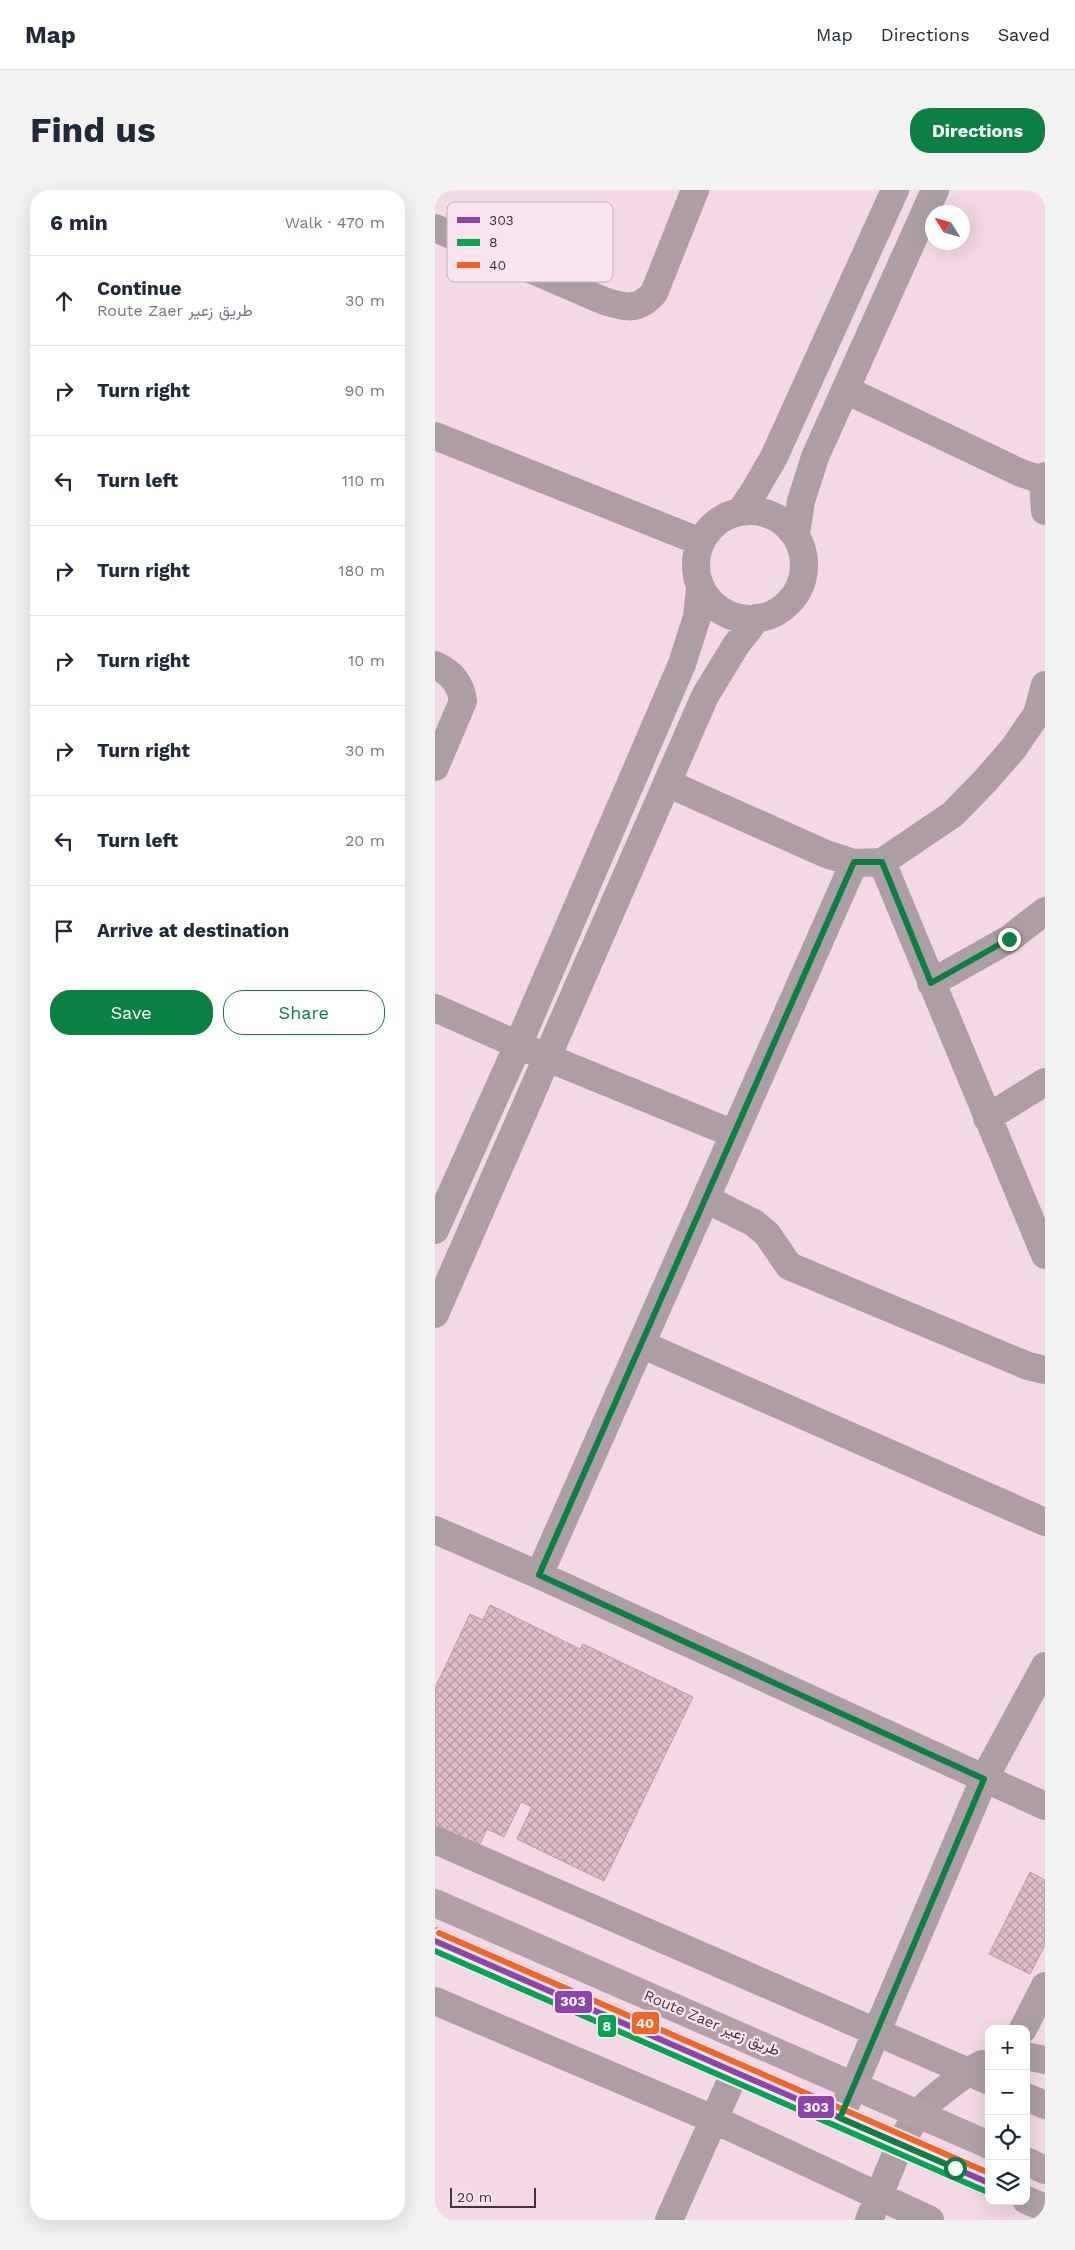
<!DOCTYPE html>
<html lang="en">
<head>
<meta charset="utf-8">
<style>
  :root { --surface:#fff; --page:#f2f2f3; --text:#1f2937; --muted:#747a83; --line:#e0e1e3; --accent:#0b8043 }
  body { margin:0; font-family:"Work Sans",Vazirmatn,sans-serif; background:var(--page); color:var(--text) }
  .controls { position:absolute; right:15px; bottom:15px; display:grid; overflow:hidden; border-radius:10px; box-shadow:0 5px 20px #0002 }
  .controls button { width:45px; height:45px; display:grid; place-items:center; padding:0; border:0; border-bottom:1px solid var(--line); background:var(--surface); color:var(--text); font:25px sans-serif }
  .compass { position:absolute; left:490px; top:15px; width:45px; height:45px; border-radius:50%; background:var(--surface); box-shadow:0 5px 20px #0002; rotate:307deg }
  .scale { position:absolute; left:15px; bottom:12px; width:86px; box-sizing:border-box; padding-left:5px; border:2px solid #472f3c; border-top:0; font-size:14px; line-height:18px; white-space:nowrap; color:#472f3c; -webkit-text-stroke:4px #fbe3ef; paint-order:stroke }
  .stop { position:absolute; width:15px; height:15px; margin:-11px; border:4px solid #0b8043; border-radius:50%; background:#fff }
  .stop.end { background:#0b8043; border-color:#fff; box-shadow:0 1px 5px #0008 }
  .list { margin:0; padding:0; list-style:none }
  h2 { display:flex; justify-content:space-between; align-items:center; height:65px; margin:0; padding:0 20px; font-size:21px }
  h2 small { font-size:16px; font-weight:400; color:var(--muted) }
  .list li { display:grid; grid-template-columns:32px 1fr auto; gap:15px; align-items:center; box-sizing:border-box; height:90px; padding:0 20px; border-top:1px solid var(--line) }
  .list b { display:block; font-size:19px; white-space:nowrap }
  .list p { margin:0; font-size:16px; white-space:nowrap; color:var(--muted) }
  .list em { font-size:16px; font-style:normal; color:var(--muted) }
  .actions { display:flex; gap:10px; padding:15px 20px }
  .actions a { flex:1; padding:11px 0; border:1px solid var(--accent); border-radius:20px; text-align:center; font-size:18px; color:var(--accent) }
  .actions .main { background:var(--accent); color:#fff }
  .icon { flex:none; width:28px; height:28px; fill:none; stroke:currentColor; stroke-width:2; stroke-linecap:round; stroke-linejoin:round }
  .map { position:relative; flex:none; width:610px; height:2030px; overflow:hidden; border-radius:20px }
  header { display:flex; align-items:center; gap:30px; box-sizing:border-box; height:70px; padding:0 25px; background:var(--surface); border-bottom:1px solid var(--line) }
  header strong { font-size:24px }
  nav { display:flex; gap:28px; margin-inline-start:auto; font-size:18px }
  .intro { display:flex; align-items:center; justify-content:space-between; box-sizing:border-box; height:120px; padding:0 30px }
  h1 { margin:0; font-size:35px }
  .button { padding:12px 22px; border-radius:20px; background:var(--accent); color:#fff; font-size:18px; font-weight:700 }
  main { display:flex; gap:30px; padding:0 30px }
  aside { flex:1; background:var(--surface); border-radius:20px; box-shadow:0 5px 20px #0002 }
  .map>svg:first-child { display:block }
  .building { fill:url(#building-cross-hatch); stroke:#b59ea6 }
  .lines { fill:none; stroke-linecap:round; stroke-linejoin:round }
  .minor { stroke:#ac9ea4; stroke-width:28 }
  .major { stroke:#b2a0a9; stroke-width:28 }
  .bus-1-casing { stroke:#fbe3ef; stroke-width:10 }
  .bus-2-casing { stroke:#fbe3ef; stroke-width:10 }
  .bus-3-casing { stroke:#fbe3ef; stroke-width:10 }
  .bus-1 { stroke:#8e44ad; stroke-width:6 }
  .bus-2 { stroke:#00a651; stroke-width:6 }
  .bus-3 { stroke:#f26522; stroke-width:6 }
  .route { stroke:#0b8043; stroke-width:6 }
  .labels { text-anchor:middle; stroke-width:4.5; stroke-linejoin:round; paint-order:stroke }
  .street-label { font-size:15px; fill:#472f3c; stroke:#fbe3ef }
  .key { fill:#fbe3ef; stroke:#c5adb9; stroke-width:1 }
  .key-label { font-size:14px; fill:#472f3c }
  .line-badge { stroke:#fbe3ef; stroke-width:2 }
  .badge-label { font-size:14px; text-anchor:middle; font-weight:bold; fill:#fff }
</style>
</head>
<body>
<header>
<strong>Map</strong>
<nav><a>Map</a><a>Directions</a><a>Saved</a></nav>
</header>
<div class="intro"><h1>Find us</h1><a class="button">Directions</a></div>
<main>
<aside>
<h2>6 min<small>Walk · 470 m</small></h2>
<ul class="list">
<li><svg class="icon" aria-label="ahead" viewBox="0 0 24 24"><path d="M12 20V5M6 11l6-6 6 6"/></svg><div><b>Continue</b><p>Route Zaer طريق زعير</p></div><em>30 m</em></li>
<li><svg class="icon" aria-label="right" viewBox="0 0 24 24"><path d="M7 20v-9h11M14 6l5 5-5 5"/></svg><div><b>Turn right</b></div><em>90 m</em></li>
<li><svg class="icon" aria-label="left" viewBox="0 0 24 24"><path d="M17 20v-9H6M10 6l-5 5 5 5"/></svg><div><b>Turn left</b></div><em>110 m</em></li>
<li><svg class="icon" aria-label="right" viewBox="0 0 24 24"><path d="M7 20v-9h11M14 6l5 5-5 5"/></svg><div><b>Turn right</b></div><em>180 m</em></li>
<li><svg class="icon" aria-label="right" viewBox="0 0 24 24"><path d="M7 20v-9h11M14 6l5 5-5 5"/></svg><div><b>Turn right</b></div><em>10 m</em></li>
<li><svg class="icon" aria-label="right" viewBox="0 0 24 24"><path d="M7 20v-9h11M14 6l5 5-5 5"/></svg><div><b>Turn right</b></div><em>30 m</em></li>
<li><svg class="icon" aria-label="left" viewBox="0 0 24 24"><path d="M17 20v-9H6M10 6l-5 5 5 5"/></svg><div><b>Turn left</b></div><em>20 m</em></li>
<li><svg class="icon" aria-label="arrive" viewBox="0 0 24 24"><path d="M6 21V4h12l-3 4 3 4H6"/></svg><div><b>Arrive at destination</b></div></li>
</ul>
<div class="actions"><a class="main">Save</a><a>Share</a></div>
</aside>
<div class="map">
<svg width="610" height="2030" viewBox="0 0 610 2030">
  <defs>
    <pattern id="building-cross-hatch" width="8" height="8" patternUnits="userSpaceOnUse" patternTransform="scale(1.25)"><rect width="8" height="8" fill="#dfbdc8"/><path d="M0 0l8 8M0 8l8-8" fill="none" stroke="#b79aa4"/></pattern>
  </defs>
  <rect width="100%" height="100%" fill="#f3d8e5"/>
  <!-- building -->
  <path class="building" d="M55 1415 145 1459 148 1454 258 1507 169 1691 82 1649 97 1617 86 1612 69 1647 52 1639 42 1660 0 1640V1498L35 1424 48 1430Z
    M595 1682 610 1690V1755L595 1784 554 1764Z"/>
  <g class="lines">
    <!-- minor -->
    <path class="minor" d="M0 38 169 111C191 118 203 121 219 103L260 0
      M411 200 586 283 610 291
      M0 246 266 352
      M610 286 608 291 610 321
      M261 375a54 54 0 1 1 108 0a54 54 0 1 1-108 0Z
      M305 322 318 303 339 267 460 0
      M361 344 366 311 380 267 500 0
      M0 475C16 482 26 494 28 511L0 577
      M232 593 391 664 419 673 447 672 518 624 550 591 578 559 602 524 610 495
      M447 672 610 1065
      M496 793 574 749 610 721
      M0 818 113 868 299 944
      M552 928 610 892
      M271 1009 319 1033 332 1044 354 1076 593 1176 610 1180
      M0 1040 83 855 247 474 262 427 265 399
      M0 1124 270 506 301 455 322 428
      M206 1154 610 1332
      M0 1340 104 1385 610 1616
      M104 1385 419 673
      M0 1650 554 1891
      M0 1811 278 1929 495 2030
      M588 1839 610 1796
      M591 1866 610 1870
      M591 1907 610 1915
      M405 1928 549 1589 610 1476
      M234 2030 300 1882
      M434 2030C448 1998 463 1952 483 1924 494 1910 531 1882 547 1874"/>
    <!-- major -->
    <path class="major" d="M0 1713 554 1955
      M0 1751 554 1993
      M591 1971 610 1980
      M591 2010 610 2018"/>
    <!-- bus-1 casing -->
    <g class="bus-1-casing">
      <path id="bus-1" d="M0 1751 554 1993"/>
    </g>
    <!-- bus-2 casing -->
    <g class="bus-2-casing">
      <path id="bus-2" d="M0 1761 550 2001"/>
    </g>
    <!-- bus-3 casing -->
    <g class="bus-3-casing">
      <path id="bus-3" d="M4 1743 554 1983"/>
    </g>
    <!-- bus-1 -->
    <use href="#bus-1" class="bus-1"/>
    <!-- bus-2 -->
    <use href="#bus-2" class="bus-2"/>
    <!-- bus-3 -->
    <use href="#bus-3" class="bus-3"/>
  </g>
  <g class="lines">
    <!-- route -->
    <path class="route" d="M520 1978 405 1928 549 1589 104 1385 419 672H447L496 793 574 749"/>
  </g>
  <g class="labels">
    <!-- street labels -->
    <g class="street-label">
      <text transform="translate(277 1833) rotate(23)" y="5">Route Zaer طريق زعير</text>
    </g>
  </g>
  <!-- legend -->
  <rect x="12" y="12" width="166" height="80" rx="8" class="key"/>
  <rect x="22" y="27" width="23" height="6" fill="#8e44ad"/>
  <rect x="22" y="49" width="23" height="7" fill="#00a651"/>
  <rect x="22" y="72" width="23" height="6" fill="#f26522"/>
  <g class="key-label">
    <text x="54" y="35">303</text>
    <text x="54" y="57">8</text>
    <text x="54" y="80">40</text>
  </g>
  <g class="line-badge">
    <rect x="119" y="1800" width="39" height="24" rx="5" fill="#8e44ad"/>
    <rect x="196" y="1821" width="29" height="24" rx="5" fill="#f26522"/>
    <rect x="162" y="1824" width="20" height="24" rx="5" fill="#00a651"/>
    <rect x="362" y="1905" width="38" height="24" rx="5" fill="#8e44ad"/>
  </g>
  <g class="badge-label">
    <text x="138" y="1816">303</text>
    <text x="210" y="1838">40</text>
    <text x="172" y="1841">8</text>
    <text x="381" y="1922">303</text>
  </g>
</svg>
<div class="controls">
<button>+</button>
<button>−</button>
<button><svg class="icon" aria-label="locate" viewBox="0 0 24 24"><circle cx="12" cy="12" r="6"/><path d="M12 2v4M12 18v4M2 12h4M18 12h4"/></svg></button>
<button><svg class="icon" aria-label="layers" viewBox="0 0 24 24"><path d="M12 4l9 5-9 5-9-5zM3 14l9 5 9-5"/></svg></button>
</div>
<svg class="compass" viewBox="-18 -18 36 36"><path d="M0-13l5 13h-10z" fill="#e53935"/><path d="M0 13l5-13h-10z" fill="#747a83"/></svg>
<div class="scale">20 m</div>
<div class="stop" style="left:520px;top:1978px"></div>
<div class="stop end" style="left:574px;top:749px"></div>
</div>
</main>
</body>
</html>
